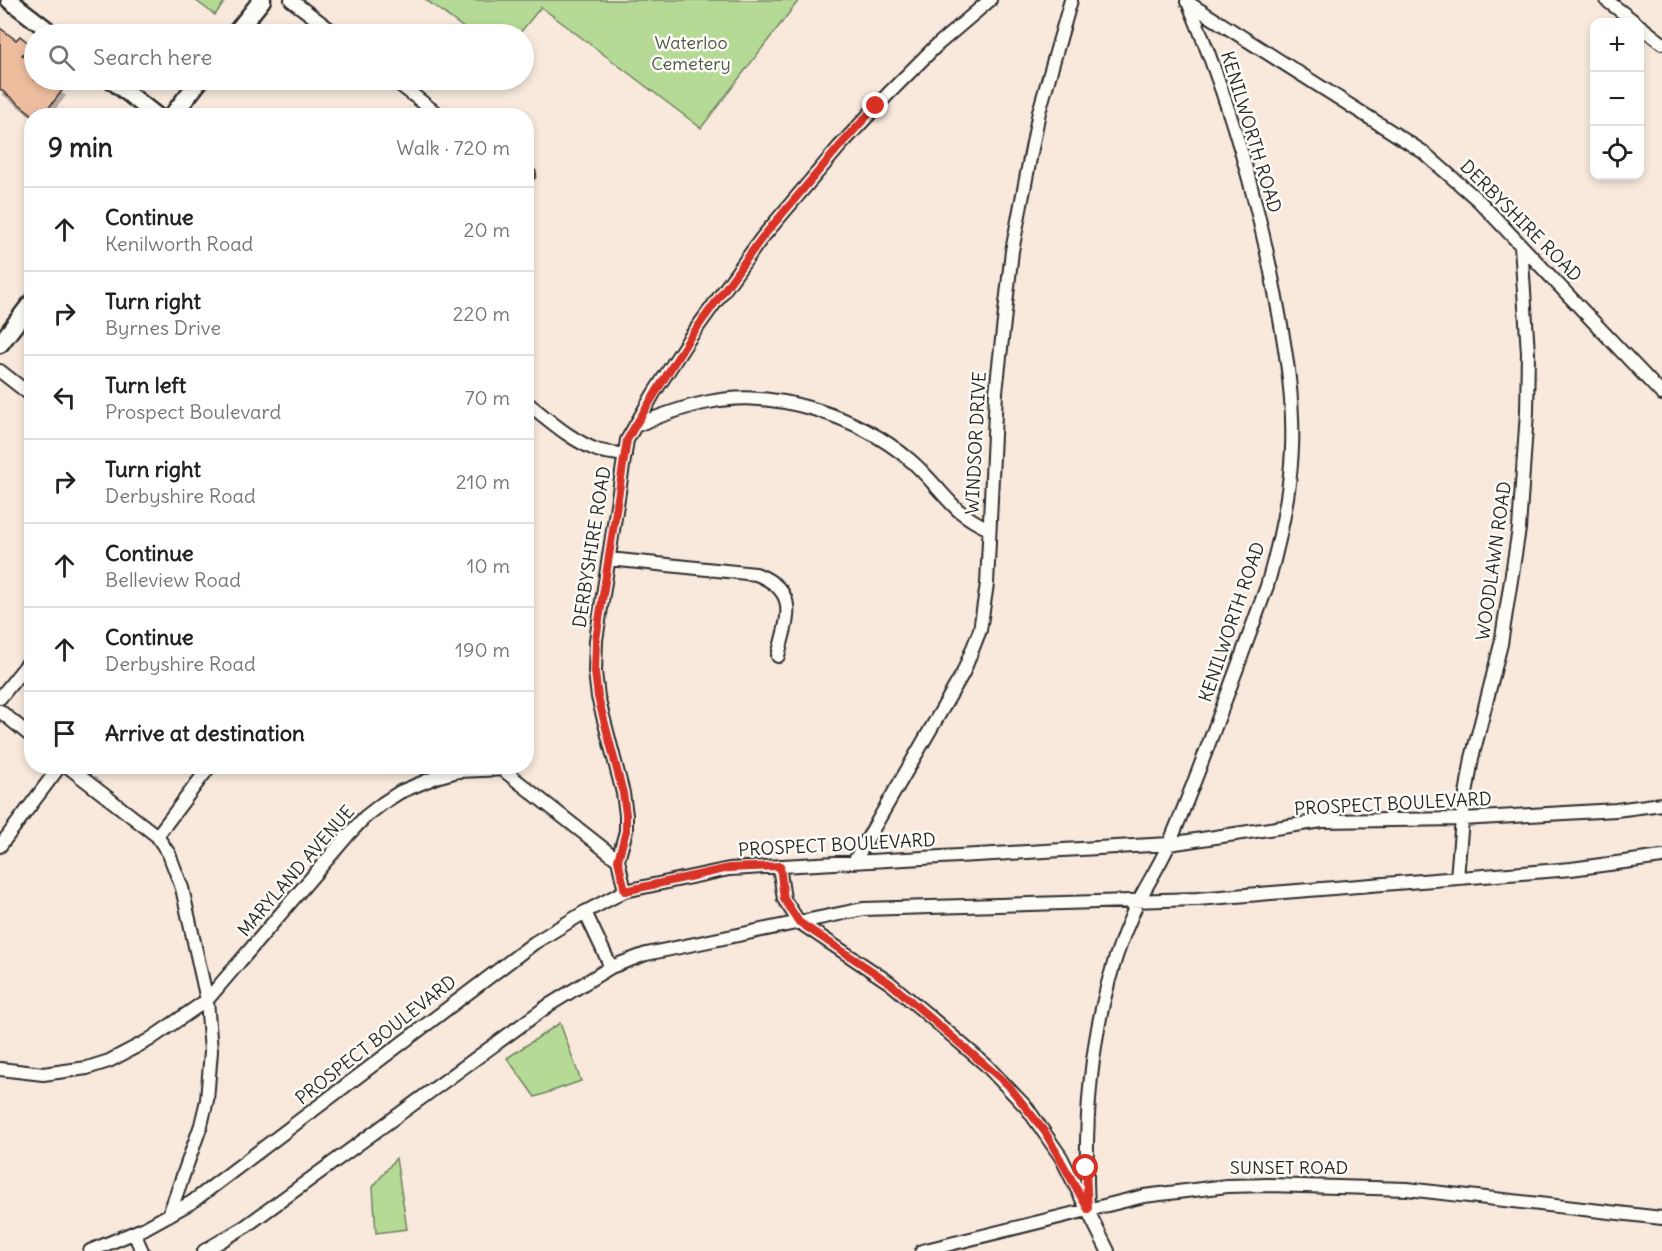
<!DOCTYPE html>
<html lang="en">
<head>
<meta charset="utf-8">
<style>
  :root { --surface:#fff; --page:#f2f2f2; --text:#222; --muted:#767676; --line:#e0e0e0 }
  body { margin:0; font-family:Delius,sans-serif; background:var(--page); color:var(--text) }
  .controls { position:absolute; right:18px; top:18px; display:grid; overflow:hidden; border-radius:12px; box-shadow:0 3px 9px #0003 }
  .controls button { width:54px; height:54px; display:grid; place-items:center; padding:0; border:0; border-bottom:2px solid var(--line); background:var(--surface); color:var(--text); font:30px sans-serif }
  .stop { position:absolute; width:18px; height:18px; margin:-14px; border:4px solid #d93025; border-radius:50%; background:#fff }
  .stop.end { background:#d93025; border-color:#fff; box-shadow:0 2px 6px #0008 }
  .list { margin:0; padding:0; list-style:none }
  h2 { display:flex; justify-content:space-between; align-items:center; height:78px; margin:0; padding:0 24px; font-size:26px }
  h2 small { font-size:20px; font-weight:400; color:var(--muted) }
  .list li { display:grid; grid-template-columns:39px 1fr auto; gap:18px; align-items:center; box-sizing:border-box; height:84px; padding:0 24px; border-top:2px solid var(--line) }
  .list b { display:block; font-size:22px; white-space:nowrap }
  .list p { margin:0; font-size:20px; white-space:nowrap; color:var(--muted) }
  .list em { font-size:20px; font-style:normal; color:var(--muted) }
  .icon { flex:none; width:33px; height:33px; fill:none; stroke:currentColor; stroke-width:2; stroke-linecap:round; stroke-linejoin:round }
  .map { position:relative; flex:none; width:1662px; height:1251px; overflow:hidden }
  .search { position:absolute; background:var(--surface); box-shadow:0 3px 9px #0003; left:24px; top:24px; width:510px; height:66px; display:flex; align-items:center; gap:15px; box-sizing:border-box; padding:0 21px; border-radius:33px; color:var(--muted); font-size:22px }
  .panel { position:absolute; background:var(--surface); box-shadow:0 3px 9px #0003; left:24px; top:108px; width:510px; height:666px; border-radius:24px }
  .map>svg:first-child { display:block }
  .green { fill:#b4da96; stroke:#708260; stroke-width:1.5 }
  .building { fill:#edbd9e; stroke:#2b2b2b; stroke-width:1.5; filter:url(#shadow) }
  .lines { fill:none; stroke-linecap:round; stroke-linejoin:round }
  .minor-casing { stroke:#2b2b2b; stroke-width:16 }
  .tertiary-casing { stroke:#2b2b2b; stroke-width:20 }
  .secondary-casing { stroke:#2b2b2b; stroke-width:21 }
  .minor { stroke:#fdfcf7; stroke-width:12 }
  .tertiary { stroke:#fdfcf7; stroke-width:15 }
  .secondary { stroke:#fdfcf7; stroke-width:16 }
  .route { stroke:#d93025; stroke-width:8 }
  .labels { text-anchor:middle; stroke-width:5; stroke-linejoin:round; paint-order:stroke }
  .park-label { font-size:18px; fill:#4d5746; stroke:#fdfcf7 }
  .street-label { font-size:18px; fill:#2b2b2b; stroke:#fdfcf7 }
</style>
</head>
<body>
<div class="map">
<svg width="1662" height="1251" viewBox="0 0 1662 1251">
  <defs>
    <filter id="shadow"><feDropShadow dx="3" dy="5" stdDeviation="0" flood-color="#0004"/></filter>
  </defs>
  <rect width="100%" height="100%" fill="#f8e9dc"/>
  <filter id="ink" filterUnits="userSpaceOnUse"><feTurbulence type="fractalNoise" baseFrequency=".0167" numOctaves="2"/><feDisplacementMap in="SourceGraphic" scale="12" xChannelSelector="R" yChannelSelector="G"/><feConvolveMatrix kernelMatrix="1 2 1 2 8 2 1 2 1" color-interpolation-filters="sRGB"/></filter>
  <g filter="url(#ink)">
    <!-- green -->
    <path class="green" d="M195 0H226L215 15Z
      M426 0H799L701 128 541 7 519 34H472Z
      M560 1023 581 1081 535 1097 507 1058Z
      M396 1158 407 1229 376 1233 373 1187Z"/>
    <!-- building -->
    <path class="building" d="M0 28 16 40 20 36 31 45 22 55 34 65V80H61L56 87 62 91 44 114 38 109 33 115 0 89Z"/>
    <g class="lines">
      <!-- minor casing -->
      <g class="minor-casing">
        <path id="minor" d="M291 0 336 34
          M1606 0 1635 22
          M1187 2 1392 132 1423 152 1479 201 1662 394
          M1640 26 1662 43
          M394 80 440 116
          M526 173 529 174
          M0 371 32 396
          M526 402C548 419 570 440 597 450 606 453 616 453 625 455
          M635 426C659 416 683 407 709 402 776 388 859 417 910 460 928 475 941 494 958 510 968 518 978 524 989 529
          M609 559 756 574C801 592 787 618 778 656
          M0 698 32 658
          M0 711 32 737
          M67 766 157 836 169 854 182 888 207 1000 211 1051 207 1100 201 1125 169 1215
          M157 836 210 766
          M0 846 60 766
          M854 862 963 673 980 630 987 584 996 392 1012 251 1039 112 1071 0
          M779 866 784 899 799 922 890 983 922 1010 986 1065 1027 1108 1061 1157 1108 1251
          M1457 878 1462 819 1472 758 1501 644 1519 529 1527 412 1528 353 1521 245
          M625 891 618 860 626 831V815L623 793 598 697 595 672 596 640 627 440 654 393 689 339 761 239 839 147 889 93 936 46 990 0
          M585 912 611 967
          M0 1069 43 1074 87 1068 109 1061 149 1040 207 1000 348 835 365 817 383 803 400 792 436 777 458 771 502 769 618 860
          M1088 1209C1083 1108 1092 1003 1134 910 1145 887 1160 865 1170 842 1205 758 1236 671 1267 586 1280 541 1290 495 1292 448 1294 399 1286 351 1277 303 1258 200 1229 99 1188 2
          M134 1233 142 1251
          M90 1251 145 1228 192 1202 534 943 585 912 625 891 729 869 1169 844 1322 821 1462 819 1616 810 1662 804
          M204 1251 246 1226 549 1005 611 967 646 954 863 909 1197 899 1571 869 1662 857
          M922 1251 1144 1196 1227 1186 1268 1185 1407 1189 1662 1218"/>
      </g>
      <!-- tertiary casing -->
      <g class="tertiary-casing">
        <path id="tertiary" d="M9 0 53 34
          M111 80 157 116"/>
      </g>
      <!-- secondary casing -->
      <g class="secondary-casing">
        <path id="secondary" d="M235 34 262 0
          M172 116 200 80
          M0 344 32 302"/>
      </g>
      <!-- minor -->
      <use href="#minor" class="minor"/>
      <!-- tertiary -->
      <use href="#tertiary" class="tertiary"/>
      <!-- secondary -->
      <use href="#secondary" class="secondary"/>
    </g>
  </g>
  <g class="lines" filter="url(#ink)">
    <!-- route -->
    <path class="route" d="M876 106 839 147 761 239 689 339 635 426 627 440 596 640 595 672 598 697 623 793 626 814V831L618 860 625 891 729 868 780 866 784 899 799 922 890 983 1008 1085 1045 1132 1088 1209 1086 1168"/>
  </g>
  <g class="labels">
    <!-- park labels -->
    <g class="park-label">
      <text x="691" y="49">Waterloo<tspan x="691" dy="21">Cemetery</tspan></text>
    </g>
    <!-- street labels -->
    <g class="street-label">
      <text transform="translate(1251 132) rotate(73)" y="6">KENILWORTH ROAD</text>
      <text transform="translate(1521 221) rotate(45)" y="6">DERBYSHIRE ROAD</text>
      <text transform="translate(976 443) rotate(-87)" y="6">WINDSOR DRIVE</text>
      <text transform="translate(592 547) rotate(-81)" y="6">DERBYSHIRE ROAD</text>
      <text transform="translate(1494 561) rotate(-82)" y="6">WOODLAWN ROAD</text>
      <text transform="translate(1232 622) rotate(-71)" y="6">KENILWORTH ROAD</text>
      <text transform="translate(1393 804) rotate(-3)" y="6">PROSPECT BOULEVARD</text>
      <text transform="translate(837 845) rotate(-3)" y="6">PROSPECT BOULEVARD</text>
      <text transform="translate(296 871) rotate(-49)" y="6">MARYLAND AVENUE</text>
      <text transform="translate(376 1040) rotate(-38)" y="6">PROSPECT BOULEVARD</text>
      <text x="1289" y="1174">SUNSET ROAD</text>
    </g>
  </g>
</svg>
<div class="controls">
<button>+</button>
<button>−</button>
<button><svg class="icon" aria-label="locate" viewBox="0 0 24 24"><circle cx="12" cy="12" r="6"/><path d="M12 2v4M12 18v4M2 12h4M18 12h4"/></svg></button>
</div>
<div class="stop" style="left:1086px;top:1168px"></div>
<div class="stop end" style="left:876px;top:106px"></div>
<div class="search"><svg class="icon" aria-label="search" viewBox="0 0 24 24"><circle cx="10" cy="10" r="6"/><path d="M15 15l6 6"/></svg>Search here</div>
<section class="panel">
<h2>9 min<small>Walk · 720 m</small></h2>
<ul class="list">
<li><svg class="icon" aria-label="ahead" viewBox="0 0 24 24"><path d="M12 20V5M6 11l6-6 6 6"/></svg><div><b>Continue</b><p>Kenilworth Road</p></div><em>20 m</em></li>
<li><svg class="icon" aria-label="right" viewBox="0 0 24 24"><path d="M7 20v-9h11M14 6l5 5-5 5"/></svg><div><b>Turn right</b><p>Byrnes Drive</p></div><em>220 m</em></li>
<li><svg class="icon" aria-label="left" viewBox="0 0 24 24"><path d="M17 20v-9H6M10 6l-5 5 5 5"/></svg><div><b>Turn left</b><p>Prospect Boulevard</p></div><em>70 m</em></li>
<li><svg class="icon" aria-label="right" viewBox="0 0 24 24"><path d="M7 20v-9h11M14 6l5 5-5 5"/></svg><div><b>Turn right</b><p>Derbyshire Road</p></div><em>210 m</em></li>
<li><svg class="icon" aria-label="ahead" viewBox="0 0 24 24"><path d="M12 20V5M6 11l6-6 6 6"/></svg><div><b>Continue</b><p>Belleview Road</p></div><em>10 m</em></li>
<li><svg class="icon" aria-label="ahead" viewBox="0 0 24 24"><path d="M12 20V5M6 11l6-6 6 6"/></svg><div><b>Continue</b><p>Derbyshire Road</p></div><em>190 m</em></li>
<li><svg class="icon" aria-label="arrive" viewBox="0 0 24 24"><path d="M6 21V4h12l-3 4 3 4H6"/></svg><div><b>Arrive at destination</b></div></li>
</ul>
</section>
</div>
</body>
</html>
